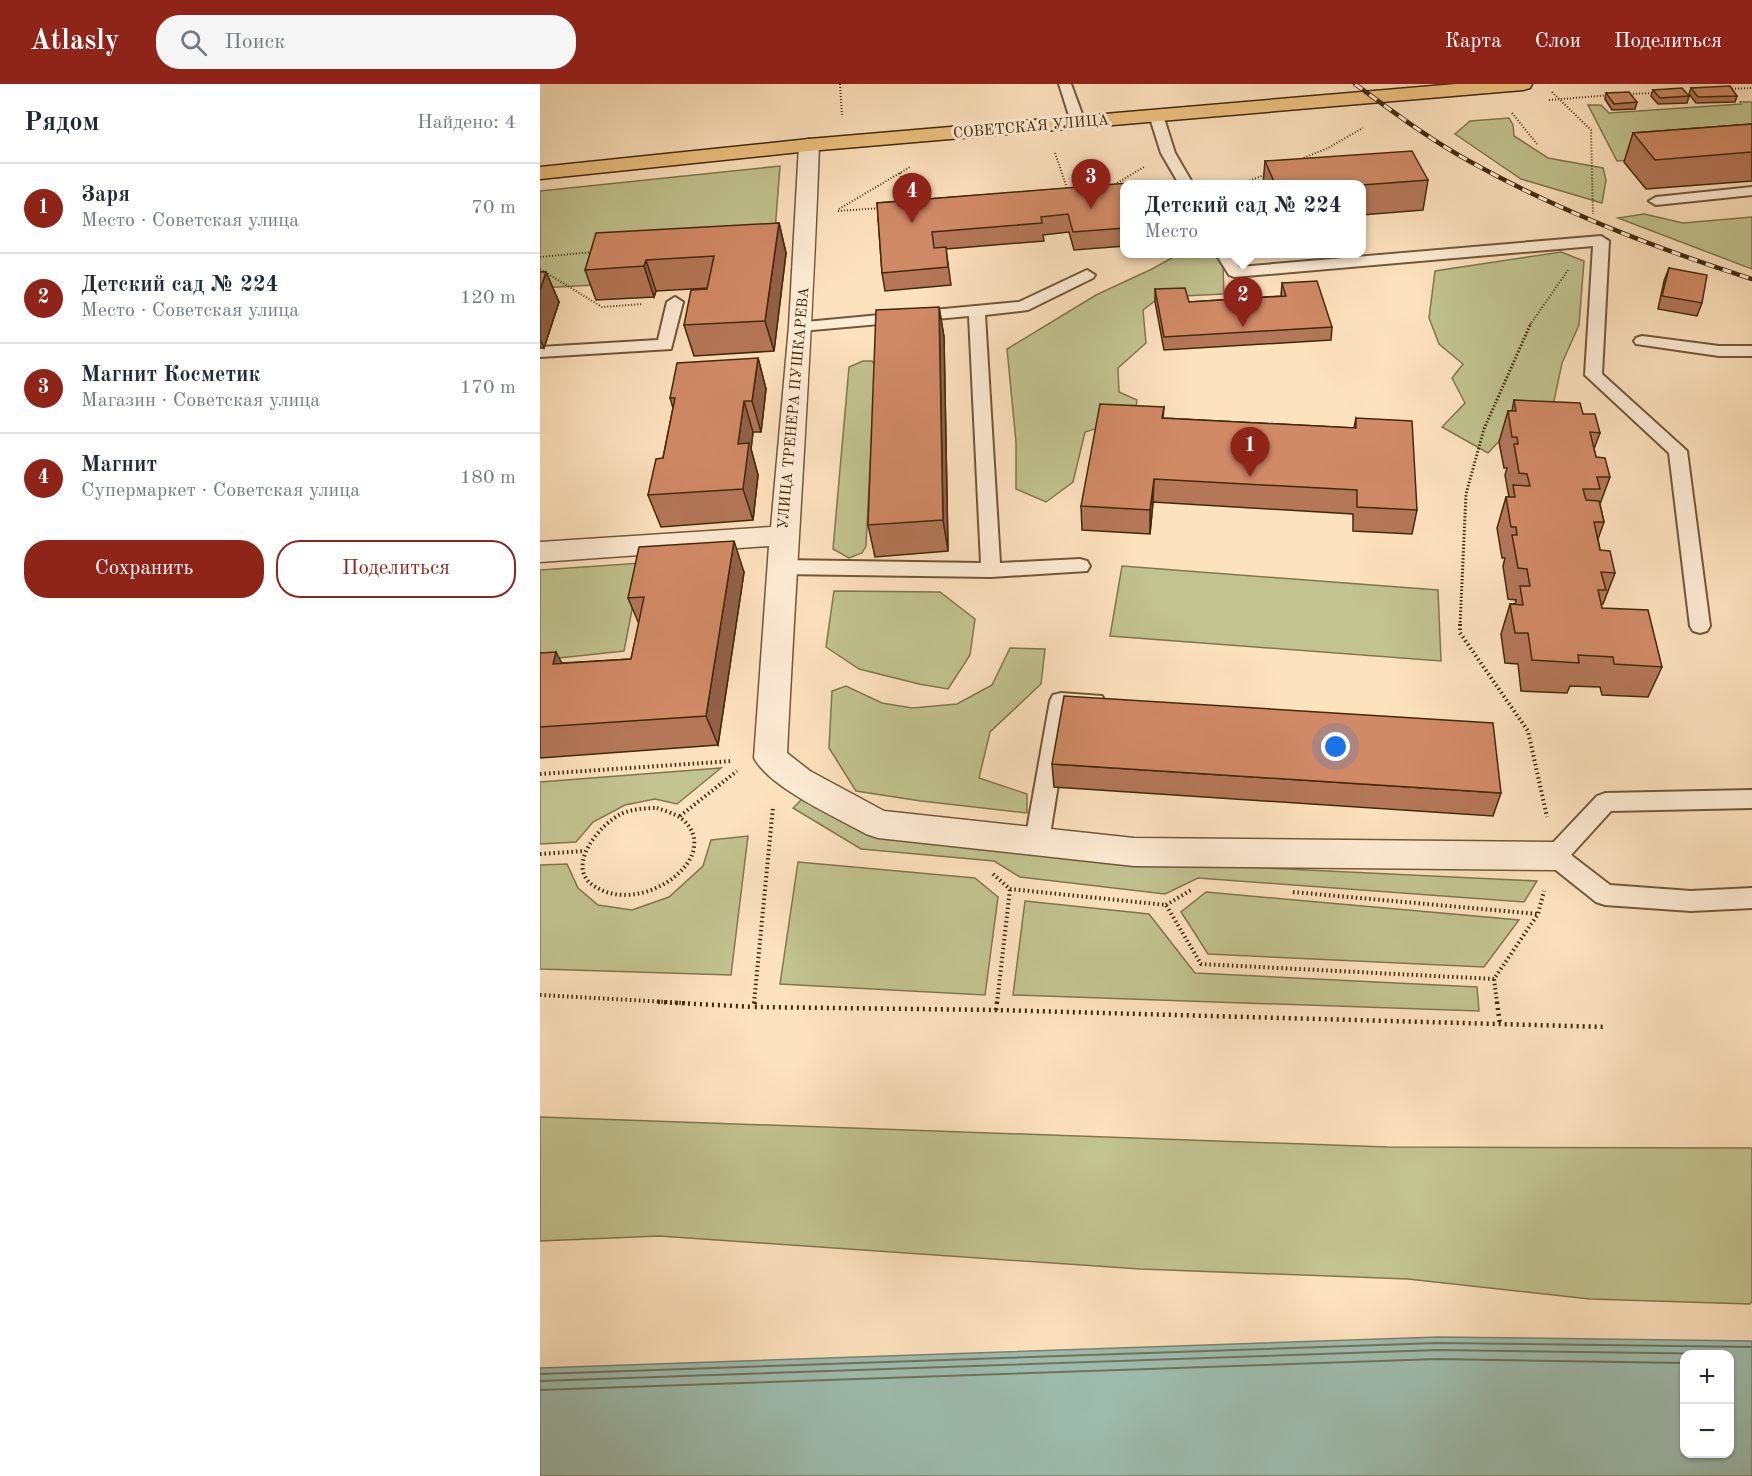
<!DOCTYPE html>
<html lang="ru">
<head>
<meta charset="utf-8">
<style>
  :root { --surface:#fff; --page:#f6f6f7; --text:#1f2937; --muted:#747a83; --line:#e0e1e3; --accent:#8f2418 }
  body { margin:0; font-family:"Old Standard TT",serif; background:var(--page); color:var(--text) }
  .controls { position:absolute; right:18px; bottom:18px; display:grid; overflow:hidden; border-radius:12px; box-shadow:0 2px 4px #0004 }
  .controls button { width:54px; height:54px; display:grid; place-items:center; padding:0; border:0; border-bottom:2px solid var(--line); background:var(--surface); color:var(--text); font:30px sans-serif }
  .you { position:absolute; left:796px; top:663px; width:21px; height:21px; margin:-15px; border:4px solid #fff; border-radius:50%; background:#1a73e8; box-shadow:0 0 0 9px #1a73e833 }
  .badge { display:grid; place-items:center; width:39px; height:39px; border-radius:50%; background:var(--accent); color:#fff; font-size:20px; font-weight:700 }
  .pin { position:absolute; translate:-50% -50px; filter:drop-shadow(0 2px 3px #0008) }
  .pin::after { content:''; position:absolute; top:32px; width:21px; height:18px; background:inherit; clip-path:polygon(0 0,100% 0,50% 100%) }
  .popup { position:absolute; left:580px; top:96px; width:246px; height:78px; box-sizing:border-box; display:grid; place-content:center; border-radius:12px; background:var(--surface); filter:drop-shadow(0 2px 4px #0005); font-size:20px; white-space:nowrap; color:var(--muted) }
  .popup b { font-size:22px; color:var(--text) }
  .popup::after { content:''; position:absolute; left:50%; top:100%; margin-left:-12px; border:12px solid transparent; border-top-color:var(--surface) }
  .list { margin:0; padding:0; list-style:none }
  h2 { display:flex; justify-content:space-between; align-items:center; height:78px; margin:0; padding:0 24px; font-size:26px }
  h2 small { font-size:20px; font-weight:400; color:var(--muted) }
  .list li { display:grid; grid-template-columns:39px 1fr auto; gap:18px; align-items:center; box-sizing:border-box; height:90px; padding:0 24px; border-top:2px solid var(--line) }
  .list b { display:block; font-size:22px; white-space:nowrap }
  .list p { margin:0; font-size:20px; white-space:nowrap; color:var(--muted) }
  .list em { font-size:20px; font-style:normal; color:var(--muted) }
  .actions { display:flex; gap:12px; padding:18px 24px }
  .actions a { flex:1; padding:14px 0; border:2px solid var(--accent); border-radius:24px; text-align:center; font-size:21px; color:var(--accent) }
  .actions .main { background:var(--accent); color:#fff }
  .icon { flex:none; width:33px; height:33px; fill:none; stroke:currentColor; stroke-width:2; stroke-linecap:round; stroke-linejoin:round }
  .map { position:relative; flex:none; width:1212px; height:1392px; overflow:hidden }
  header { display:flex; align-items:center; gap:36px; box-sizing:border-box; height:84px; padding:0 30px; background:var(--accent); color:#fff }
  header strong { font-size:28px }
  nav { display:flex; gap:33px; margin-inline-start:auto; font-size:21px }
  .search { width:420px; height:54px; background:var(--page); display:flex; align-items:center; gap:15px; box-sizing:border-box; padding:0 21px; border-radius:24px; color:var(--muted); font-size:22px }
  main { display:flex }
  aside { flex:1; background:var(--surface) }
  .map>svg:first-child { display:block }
  .green { fill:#c1c390; stroke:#82764d; stroke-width:1.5 }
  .water { fill:#9fbeb1; stroke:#7a836e; stroke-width:1.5; fill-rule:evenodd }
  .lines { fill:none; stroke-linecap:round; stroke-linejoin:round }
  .shore { stroke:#70745e; stroke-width:2 }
  .lane-casing { stroke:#715837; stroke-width:4 }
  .street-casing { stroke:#715837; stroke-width:3 }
  .primary-casing { stroke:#422a0a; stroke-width:3 }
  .path-far3 { stroke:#422a0a; stroke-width:2; stroke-dasharray:1 2; stroke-linecap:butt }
  .path-far2 { stroke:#422a0a; stroke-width:3; stroke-dasharray:1.5 2; stroke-linecap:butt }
  .path-far1 { stroke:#422a0a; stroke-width:4; stroke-dasharray:1.5 3; stroke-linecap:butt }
  .path { stroke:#422a0a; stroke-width:4.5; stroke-dasharray:2 4; stroke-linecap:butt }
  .lane { fill:#feecd5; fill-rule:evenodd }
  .street { fill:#feecd5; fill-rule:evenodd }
  .primary { fill:#eec17f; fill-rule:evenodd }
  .rail-casing { stroke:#422a0a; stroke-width:4.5 }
  .rail { stroke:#feecd5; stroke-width:3; stroke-dasharray:9; stroke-linecap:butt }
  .wall { fill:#b47758; stroke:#422a0a; stroke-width:1.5 }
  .shaded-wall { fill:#926147; stroke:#422a0a; stroke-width:1.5 }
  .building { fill:#d18a66; stroke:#422a0a; stroke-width:1.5 }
  .labels { text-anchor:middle; stroke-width:6; stroke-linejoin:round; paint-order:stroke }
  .far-street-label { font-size:15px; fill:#422a0a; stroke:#feecd5 }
</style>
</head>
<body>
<header>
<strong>Atlasly</strong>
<div class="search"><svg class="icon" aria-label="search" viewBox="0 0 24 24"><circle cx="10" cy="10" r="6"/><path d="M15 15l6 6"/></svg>Поиск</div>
<nav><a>Карта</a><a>Слои</a><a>Поделиться</a></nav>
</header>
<main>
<aside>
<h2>Рядом<small>Найдено: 4</small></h2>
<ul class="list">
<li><span class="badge">1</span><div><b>Заря</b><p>Место · Советская улица</p></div><em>70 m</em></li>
<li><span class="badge">2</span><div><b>Детский сад № 224</b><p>Место · Советская улица</p></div><em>120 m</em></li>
<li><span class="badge">3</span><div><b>Магнит Косметик</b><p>Магазин · Советская улица</p></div><em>170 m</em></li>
<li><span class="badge">4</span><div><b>Магнит</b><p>Супермаркет · Советская улица</p></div><em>180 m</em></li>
</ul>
<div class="actions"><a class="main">Сохранить</a><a>Поделиться</a></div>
</aside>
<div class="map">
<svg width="1212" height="1392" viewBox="0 0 1212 1392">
  <rect width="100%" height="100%" fill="#fde2be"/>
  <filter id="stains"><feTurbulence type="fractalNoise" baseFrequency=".00333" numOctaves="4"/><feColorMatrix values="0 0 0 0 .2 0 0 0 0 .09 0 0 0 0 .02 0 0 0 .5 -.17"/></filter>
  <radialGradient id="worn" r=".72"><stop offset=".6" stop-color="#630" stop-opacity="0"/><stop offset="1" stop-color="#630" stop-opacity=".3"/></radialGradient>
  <!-- green -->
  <path class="green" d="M1200 18H1212V67L1077 77 1048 21H1061L1069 29 1201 20Z
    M969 34 973 41 974 52 1008 74 1063 84 1066 96 1062 119 981 95 915 50 930 37Z
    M240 82 235 147 54 201 0 204V107Z
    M1104 130 1143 139 1212 133V185L1078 134Z
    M1021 168 1044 177 1039 241 1022 279 1014 317 975 340 948 369 902 343 925 319 912 294 923 280 899 260 889 234 895 187Z
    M639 170H680L683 183 684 210 620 213 603 226 606 259 578 284 579 308 597 316 595 333 545 348 533 398 506 418 476 405V358L467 265 556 211 612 185Z
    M323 277H332L335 281 326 462 322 469 309 474 293 465 309 283Z
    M101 479 84 567 0 576V486Z
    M582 482 898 506 901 577 570 552Z
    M294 507 400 508 435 535 430 571 408 605 379 600 319 585 286 563Z
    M470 564 505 565 501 600 450 648 439 694 487 710V729L381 717 316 707 289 664 292 607 306 602 342 619 372 624 417 620 452 601Z
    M181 684 137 720 115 715 85 721 53 738 36 758 0 760V698Z
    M263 714 643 780 997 797 984 818 658 794 625 810 480 793 454 777 321 765 253 724Z
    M208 752 191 891 0 885V781L27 780 38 804 58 821 92 826 129 813 163 782 171 756Z
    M258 778 435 794 458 813 445 911 240 900Z
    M666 808 979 836 944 883 668 870 641 828Z
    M485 817 609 830 655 889 937 903 939 927 473 911Z
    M0 1033 847 1063 1212 1064V1217L1210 1220 1050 1215 868 1195 600 1185 119 1152 0 1157Z"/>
  <!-- water -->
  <path class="water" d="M898 1253 1212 1257V1392H0V1284ZM1144 1270H1190V1370H1144Z"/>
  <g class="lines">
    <!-- shore -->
    <path class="shore" d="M0 1290 898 1259 1212 1263
      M0 1297 898 1266 1189 1270
      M0 1306 898 1275 1144 1279"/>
    <!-- lane casing -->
    <g class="lane-casing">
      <path id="lane" d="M519 0H531L545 38 543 41 538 42 531 38Z
        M616 27 623 31 635 69 653 100H639L621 69 609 31Z
        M1212 103V111L1116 121 1109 117 1116 113Z
        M1061 152 1069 157 1062 290 1147 367 1170 542 1167 547 1160 549 1153 547 1150 542 1129 369 1045 291 1053 162 694 193 689 191 676 170H691L699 183Z
        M547 186 555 191 553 194 488 226 445 231 460 479 540 475 547 477 550 482 547 487 451 493 241 490 234 488 231 483 234 478 241 476 441 479 429 232 261 247 255 245 253 242 255 239 479 218Z
        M135 213 143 218 131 265 0 273V263L118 256 127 218Z
        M1102 252 1179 262H1212V272H1179L1096 260 1094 257 1096 254Z
        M521 609 562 612 565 618 562 624 554 626 530 625 509 757 505 764 497 767 489 764 485 757 510 617 513 611Z
        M1212 706V724L1071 727 1031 771 1070 801 1151 807 1212 804V824L1151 827 1065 821 1056 818 1007 779 1003 772 1007 765 1057 712 1065 709Z"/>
    </g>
    <!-- street casing -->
    <g class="street-casing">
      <path id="street" d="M269 55 276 57 279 61C272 264 257 466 247 669L270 687 344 727 594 754 1015 758 1027 762 1032 772 1027 782 1015 786 594 782 338 754 326 750C296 733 230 704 214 674L229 462 0 478V458L231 443 249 242 259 61 262 57Z"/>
    </g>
    <!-- primary casing -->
    <g class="primary-casing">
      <path id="primary" d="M916 0H992L990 4 983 6 269 67 0 95V83L269 55Z"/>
    </g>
    <!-- path-far3 -->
    <path class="path-far3" d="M300 0 302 31
      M1189 5 1212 4
      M1012 8 1051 46 1053 130
      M1087 10 1116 9
      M1009 16 1071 11
      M972 29 997 60
      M515 69 528 107
      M761 75 788 64 823 44
      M360 89 366 121
      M701 100 729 89
      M572 102 604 83
      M299 125 370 83
      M298 127 341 124
      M0 173 53 168
      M0 185 62 223 103 220
      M990 241 1028 186"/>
    <!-- path-far2 -->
    <path class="path-far2" d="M920 542 926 410 944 345 991 239"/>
    <!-- path-far1 -->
    <path class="path-far1" d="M920 540V549L988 647 1007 733
      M0 690 193 677
      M117 724C125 727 136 730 142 735 186 772 102 834 54 802 24 783 60 740 81 730 92 725 105 724 117 724Z
      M140 732 197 687
      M0 770 45 767
      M453 790 470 805 626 821 661 880 954 895
      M753 808 998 830
      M626 821 651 806
      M0 911 145 919
      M214 919 233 723
      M457 919 470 805
      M957 919 954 895 998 830 1004 807"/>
    <!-- path -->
    <path class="path" d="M118 918 214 923
      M215 918 214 923 456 926 1066 943
      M957 918 960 941
      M456 926 457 918"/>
    <!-- lane -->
    <use href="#lane" class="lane"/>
    <!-- street -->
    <use href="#street" class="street"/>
    <!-- primary -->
    <use href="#primary" class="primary"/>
    <!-- rail casing -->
    <g class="rail-casing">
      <path id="rail" d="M815 0C852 27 889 55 929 77 1018 127 1115 164 1212 195"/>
    </g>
    <!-- rail -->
    <use href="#rail" class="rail"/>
  </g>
  <!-- wall -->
  <path class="wall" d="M1151 4 1197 12 1195 18 1156 19 1149 10Z
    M1113 6 1149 12 1147 19 1118 20 1111 12Z
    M1066 9 1097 18 1095 25 1072 26 1065 15Z
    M1212 40V97L1106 105 1084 78 1093 49Z
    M725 77 888 96 883 126 822 131V100H723Z
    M585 100V162L534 166 529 148 503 151 504 157 406 165 411 201 345 207 342 189 337 119Z
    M239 139 246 169 234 267 154 272 144 241 168 204 116 207 114 213 56 216 45 186Z
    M1129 184 1162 219 1157 232 1118 225 1124 197Z
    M0 188H6L19 218 4 264H0Z
    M742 199 792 243 791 256 624 266 615 218V205L649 218 741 212Z
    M399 223 404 253 408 467 335 473 328 441Z
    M218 274 226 305 221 348H213L211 365 218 391 213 436 121 443 108 411 123 374 133 324 130 314Z
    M974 316 1043 330 1060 349 1054 365 1056 373 1070 393 1060 420 1064 438 1058 455 1060 466 1075 489 1063 520H1061L1062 524 1122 583 1108 613 1062 611 1060 603 1030 602 1027 609 981 607 978 580 965 579 961 550 970 520H975L976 516 968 515 963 482 965 474H962L957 444 966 413H969L965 391 967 384H964L959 358 968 327H972Z
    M624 323 623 334 814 344 816 334 877 426 872 450 813 447V430L613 418 610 450 542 446 541 422Z
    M204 488 178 661 0 674V569L22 579 91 575 99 540 88 514Z
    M512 680 961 709 953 732 514 703Z"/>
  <!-- shaded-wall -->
  <path class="shaded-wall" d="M239 139 246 169 234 267 225 237Z
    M106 176 116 207 114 213 104 182Z
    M6 188 19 218 4 264 0 255V206Z
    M399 223 404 253 408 467 403 436Z
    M218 274 226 305 221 348 212 317Z
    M204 317 213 348 211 365 218 391 213 436 203 405 198 360Z
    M614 395 613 418 610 450V426Z
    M194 457 204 488 178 661 166 632Z
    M16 568 32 598 13 580Z"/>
  <!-- building -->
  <path class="building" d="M1190 2 1197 12 1158 13 1151 4Z
    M1142 4 1149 12 1120 14 1113 6Z
    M1089 8 1097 18 1074 20 1066 9Z
    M1212 40V68L1115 76 1093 49Z
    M872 67 888 96 822 101 735 100 725 77Z
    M588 99V100H585V144L533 148 528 130 501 133 502 139 392 148 394 164 406 163 408 183 342 189 337 119Z
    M239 139 225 237 144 241 151 206 167 205 174 172 106 176 104 182 45 186 56 149Z
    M1129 184 1167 191 1162 219 1122 212Z
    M0 188H6L0 206Z
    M777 197 792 243 624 253 615 205 645 204 649 218 746 212 742 199Z
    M399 223 403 436 328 441 336 226Z
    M218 274 212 317H204L198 360 209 359 203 405 108 411 116 375 123 374 135 314H130L137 279Z
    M974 316 1040 319 1043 330H1055L1060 349 1050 348 1056 373 1065 374 1070 393H1057L1060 405H1043L1046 416 1059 417 1064 438H1054L1060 466 1070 467 1075 489 1061 488 1066 506H1058L1062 524 1108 526 1122 583 1074 580 1073 573 1038 571 1039 579 992 576 988 549H975L970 520 983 521 980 502H990L987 485 978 484 972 451H977L976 443H971L966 413H975L973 401 990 402 987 390 979 389 974 360H978L977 353H972L968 327H976Z
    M560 320 624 323 622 334 816 344V334L872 337 877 426 817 423V406L614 395 610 426 541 422Z
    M194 457 166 632 0 643V569L16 568 13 580 91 575 104 513 88 514 99 463Z
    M524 612 953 639 961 709 512 680Z"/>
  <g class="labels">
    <!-- far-street labels -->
    <g class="far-street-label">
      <text transform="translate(491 42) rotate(-5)" y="5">СОВЕТСКАЯ УЛИЦА</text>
      <text transform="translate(253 324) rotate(-85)" y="5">УЛИЦА ТРЕНЕРА ПУШКАРЕВА</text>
    </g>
  </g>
  <rect width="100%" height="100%" filter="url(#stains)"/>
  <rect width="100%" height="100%" fill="url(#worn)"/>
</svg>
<div class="controls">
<button>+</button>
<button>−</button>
</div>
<div class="you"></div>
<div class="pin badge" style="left:710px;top:393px">1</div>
<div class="pin badge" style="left:703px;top:243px">2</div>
<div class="popup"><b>Детский сад № 224</b>Место</div>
<div class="pin badge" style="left:551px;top:125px">3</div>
<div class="pin badge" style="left:372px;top:139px">4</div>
</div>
</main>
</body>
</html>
